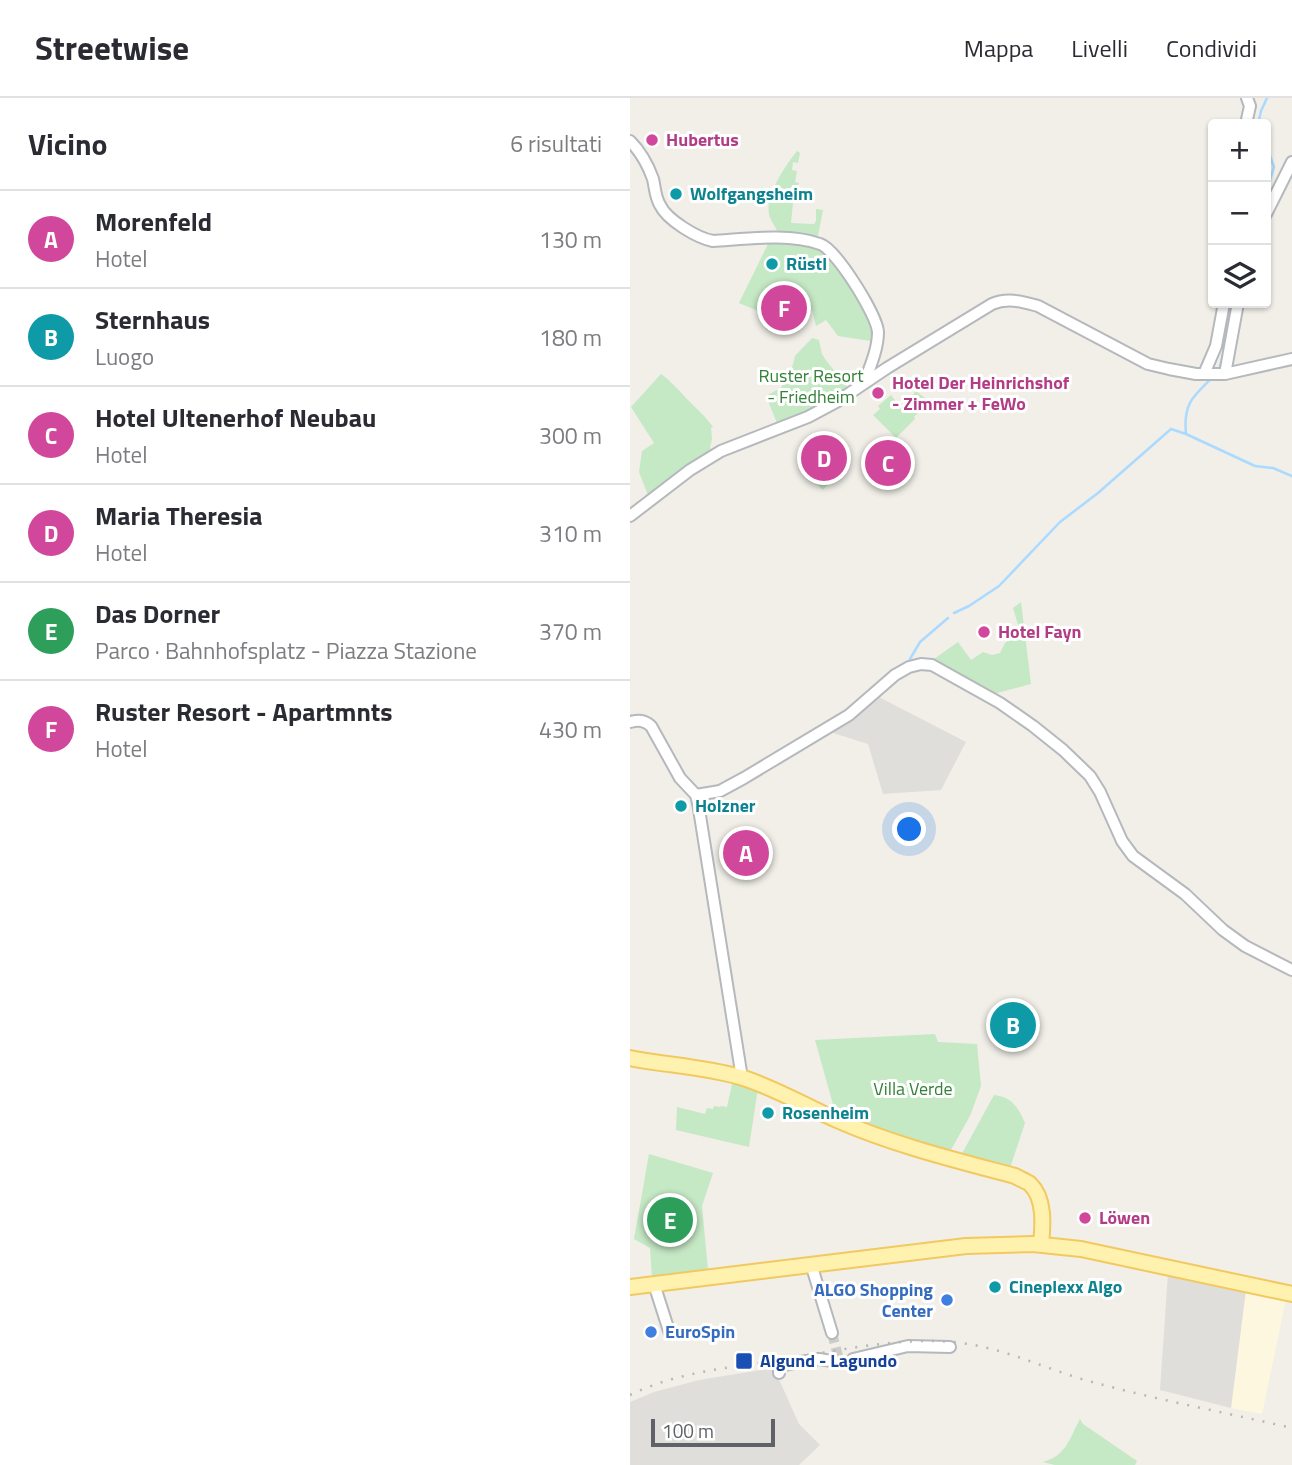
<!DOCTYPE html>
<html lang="it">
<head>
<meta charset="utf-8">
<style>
  :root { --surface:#fff; --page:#f7f7f7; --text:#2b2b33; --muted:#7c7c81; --line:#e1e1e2; --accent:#ea4335 }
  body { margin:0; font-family:"Titillium Web",sans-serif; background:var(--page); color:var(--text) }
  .controls { position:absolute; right:21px; top:21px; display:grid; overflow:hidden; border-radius:7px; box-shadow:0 2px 5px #0004 }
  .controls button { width:63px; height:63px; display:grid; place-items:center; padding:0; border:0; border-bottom:2px solid var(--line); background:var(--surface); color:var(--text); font:35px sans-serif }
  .scale { position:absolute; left:21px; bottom:18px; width:124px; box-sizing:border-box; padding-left:7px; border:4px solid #5f6368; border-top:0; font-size:19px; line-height:24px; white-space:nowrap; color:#5f6368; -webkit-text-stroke:5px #fff; paint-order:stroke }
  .you { position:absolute; left:280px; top:732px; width:24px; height:24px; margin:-18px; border:5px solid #fff; border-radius:50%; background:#1a73e8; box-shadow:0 0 0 10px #1a73e833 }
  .badge { display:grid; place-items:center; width:46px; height:46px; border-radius:50%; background:var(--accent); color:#fff; font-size:23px; font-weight:700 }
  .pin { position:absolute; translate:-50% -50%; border:4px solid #fff; box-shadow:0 2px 7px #0006 }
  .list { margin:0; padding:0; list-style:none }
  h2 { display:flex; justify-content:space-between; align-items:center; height:91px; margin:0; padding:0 28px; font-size:30px }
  h2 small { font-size:23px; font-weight:400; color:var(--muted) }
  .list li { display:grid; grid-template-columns:46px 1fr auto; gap:21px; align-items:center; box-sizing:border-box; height:98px; padding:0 28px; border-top:2px solid var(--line) }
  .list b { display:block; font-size:26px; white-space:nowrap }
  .list p { margin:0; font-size:23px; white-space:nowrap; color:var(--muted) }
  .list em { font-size:23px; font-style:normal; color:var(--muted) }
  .icon { flex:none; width:38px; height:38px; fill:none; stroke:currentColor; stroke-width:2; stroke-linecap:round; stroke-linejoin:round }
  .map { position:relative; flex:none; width:662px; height:1367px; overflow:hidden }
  header { display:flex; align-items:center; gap:42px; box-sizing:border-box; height:98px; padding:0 35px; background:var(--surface); border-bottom:2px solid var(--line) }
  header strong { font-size:33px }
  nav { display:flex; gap:38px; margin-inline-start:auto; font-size:24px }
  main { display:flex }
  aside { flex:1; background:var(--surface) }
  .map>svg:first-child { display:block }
  .commercial { fill:#fef7e0 }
  .industrial { fill:#e0deda }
  .green { fill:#c5e8c5 }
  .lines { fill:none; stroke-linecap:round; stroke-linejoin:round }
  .stream { stroke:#aadaff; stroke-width:2.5 }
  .minor-tunnel { stroke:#ccccc8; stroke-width:10; stroke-dasharray:10 5; stroke-linecap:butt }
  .minor-casing { stroke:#b5b8bc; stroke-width:14 }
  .major-casing { stroke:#f2c960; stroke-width:18 }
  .minor { stroke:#fff; stroke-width:10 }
  .major { stroke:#fff2af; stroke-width:14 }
  .rail { stroke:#b6b7b8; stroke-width:2.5; stroke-dasharray:2 9; stroke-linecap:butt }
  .hotel-dot { fill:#d1479c; stroke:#fff; stroke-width:2.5 }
  .culture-dot { fill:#0f9aa8; stroke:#fff; stroke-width:2.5 }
  .shop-dot { fill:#3f7fe0; stroke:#fff; stroke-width:2.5 }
  .transit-dot { fill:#1a4fb4; stroke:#fff; stroke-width:2.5 }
  .labels { text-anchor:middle; stroke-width:6; stroke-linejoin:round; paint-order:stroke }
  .hotel-label { font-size:18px; font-weight:bold; fill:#b23c85; stroke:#fff; text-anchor:start }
  .culture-label { font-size:18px; font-weight:bold; fill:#0d838f; stroke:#fff; text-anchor:start }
  .park-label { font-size:18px; fill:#348238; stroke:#fff }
  .shop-label { font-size:18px; font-weight:bold; fill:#366cbe; stroke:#fff; text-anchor:end }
  .transit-label { font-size:18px; font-weight:bold; fill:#164399; stroke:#fff; text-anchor:start }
</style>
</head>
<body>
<header>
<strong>Streetwise</strong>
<nav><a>Mappa</a><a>Livelli</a><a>Condividi</a></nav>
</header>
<main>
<aside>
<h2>Vicino<small>6 risultati</small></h2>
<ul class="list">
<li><span class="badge" style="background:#d1479c">A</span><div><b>Morenfeld</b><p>Hotel</p></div><em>130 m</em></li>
<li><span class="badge" style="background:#0f9aa8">B</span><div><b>Sternhaus</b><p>Luogo</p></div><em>180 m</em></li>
<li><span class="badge" style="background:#d1479c">C</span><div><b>Hotel Ultenerhof Neubau</b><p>Hotel</p></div><em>300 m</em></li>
<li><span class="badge" style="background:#d1479c">D</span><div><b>Maria Theresia</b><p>Hotel</p></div><em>310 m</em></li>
<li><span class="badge" style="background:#2e9e5b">E</span><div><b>Das Dorner</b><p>Parco · Bahnhofsplatz - Piazza Stazione</p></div><em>370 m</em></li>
<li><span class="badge" style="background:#d1479c">F</span><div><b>Ruster Resort - Apartmnts</b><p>Hotel</p></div><em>430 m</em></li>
</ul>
</aside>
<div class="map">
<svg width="662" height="1367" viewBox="0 0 662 1367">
  <rect width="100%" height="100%" fill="#f1efe8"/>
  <!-- commercial -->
  <path class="commercial" d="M616 1192 656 1201 632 1316 601 1310Z"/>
  <!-- industrial -->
  <path class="industrial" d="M245 597 336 644 311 692 253 696 238 646 203 635Z
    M538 1175 616 1192 601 1310 530 1292Z
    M144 1270 169 1326 190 1347 169 1367H0V1304L24 1294 69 1282Z"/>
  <!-- green -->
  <path class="green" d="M167 53 170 55 168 65 163 64 162 72 167 73 165 84 169 85 168 88 162 87 161 93 164 94 161 125 184 126 186 123V111L193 112 188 138 185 142 149 137C147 130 140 123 139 116 135 97 156 67 167 53Z
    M139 144 189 145 235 202 247 244 208 238 196 222 186 228 182 212C167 229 161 243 136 231L135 216 109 205Z
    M182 240 189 242 192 256 195 261 221 294 149 330 136 298 152 289V280L162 270 165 258Z
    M31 276C42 284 50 294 60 304 68 312 76 319 83 329L81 330 82 341 80 350 85 357 19 400 9 374 12 353 24 345 1 309Z
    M286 293 299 303 284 319 285 321 266 340 243 317 250 311 248 308 261 297 271 310Z
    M205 344 221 361 193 392 184 384 207 358 199 351Z
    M391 504 401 586 363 596 304 561 328 544 341 562 353 554 362 557 370 555 375 545 390 533 383 510Z
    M305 936 308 944 347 946 351 988 340 1018 318 1057 202 1016 204 1010 185 942Z
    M103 982 128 990 119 1049 46 1032 47 1009 75 1016 77 1010 83 1011 84 1008 90 1009 91 1008 97 1009Z
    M364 997C382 999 388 1009 395 1025L378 1076 328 1063Z
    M19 1056 83 1075 72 1108 78 1172 22 1179 20 1150 4 1141Z
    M450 1321 453 1326 507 1363 505 1367H425L413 1364C437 1357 439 1341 450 1321Z"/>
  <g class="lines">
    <!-- stream -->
    <path class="stream" d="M628 26 631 13 637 0
      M636 47 644 69 636 95
      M590 269 593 256
      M582 280C562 299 553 307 556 336L625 368 643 370 662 378
      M324 515 339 508 369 488 430 424 468 395 541 331 556 336
      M280 561 290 544 318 520"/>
    <!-- minor-tunnel -->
    <path class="minor-tunnel" d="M202 1235 209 1262"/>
    <!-- minor casing -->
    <g class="minor-casing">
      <path id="minor" d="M616 26 620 8 617 0
        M0 43C10 53 18 67 23 81 25 89 25 99 30 107 37 122 67 140 83 143 116 141 159 135 190 146 206 151 247 217 248 234 248 251 240 269 234 285
        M636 116 662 64
        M574 276 586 248 594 205
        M595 276 608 205
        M0 418 60 372 91 353 178 319 208 303 257 270 362 206C378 199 393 204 408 208L518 266 539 271 566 276H595L662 261
        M0 624C9 622 14 622 21 628L50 680 66 697 68 705 112 980
        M66 697 90 693 114 680 219 617 265 577 279 569 291 566 302 567 370 605 403 628 433 652 460 678 470 694 492 743 503 758 555 796 593 832 615 848 662 872
        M181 1166 202 1235
        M24 1186 40 1236
        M223 1261 278 1248 320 1249
        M149 1275V1272L152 1268 158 1266 189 1261 202 1263"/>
    </g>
    <!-- major casing -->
    <g class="major-casing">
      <path id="major" d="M0 960C36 967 75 969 110 979 144 989 175 1008 207 1022 264 1047 325 1062 385 1078 390 1081 396 1083 400 1086 415 1100 413 1127 411 1146
        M0 1189 336 1148 403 1146 451 1151 662 1196"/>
    </g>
    <!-- minor -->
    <use href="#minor" class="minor"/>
    <!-- major -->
    <use href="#major" class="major"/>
    <!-- rail -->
    <path class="rail" d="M0 1297C45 1275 95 1270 144 1263 203 1254 263 1239 323 1244 369 1248 411 1269 455 1282 523 1301 593 1314 662 1330"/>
  </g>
  <!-- markers -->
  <g class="hotel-dot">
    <circle cx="22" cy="42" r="7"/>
    <circle cx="248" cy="295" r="7"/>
    <circle cx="354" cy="534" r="7"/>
    <circle cx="455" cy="1120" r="7"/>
  </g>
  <g class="culture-dot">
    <circle cx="46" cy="96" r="7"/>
    <circle cx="142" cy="166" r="7"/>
    <circle cx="51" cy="708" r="7"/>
    <circle cx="138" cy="1015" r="7"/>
    <circle cx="365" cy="1189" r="7"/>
  </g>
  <g class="shop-dot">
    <circle cx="317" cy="1202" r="7"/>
    <circle cx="21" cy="1234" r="7"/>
  </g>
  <rect class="transit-dot" x="105" y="1254" width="18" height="18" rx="3.5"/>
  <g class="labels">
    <!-- hotel labels -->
    <g class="hotel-label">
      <text x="36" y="48">Hubertus</text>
      <text x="262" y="291">Hotel Der Heinrichshof<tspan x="262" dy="21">- Zimmer + FeWo</tspan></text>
      <text x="368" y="540">Hotel Fayn</text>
      <text x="469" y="1126">Löwen</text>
    </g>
    <!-- culture labels -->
    <g class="culture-label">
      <text x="60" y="102">Wolfgangsheim</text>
      <text x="156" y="172">Rüstl</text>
      <text x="65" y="714">Holzner</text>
      <text x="152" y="1021">Rosenheim</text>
      <text x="379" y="1195">Cineplexx Algo</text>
    </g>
    <!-- park labels -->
    <g class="park-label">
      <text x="181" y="284">Ruster Resort<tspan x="181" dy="21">- Friedheim</tspan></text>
      <text x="283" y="997">Villa Verde</text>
    </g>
    <!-- shop labels -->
    <g class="shop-label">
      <text x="303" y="1198">ALGO Shopping<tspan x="303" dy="21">Center</tspan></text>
      <text x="35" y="1240" text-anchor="start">EuroSpin</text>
    </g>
    <!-- transit labels -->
    <g class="transit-label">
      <text x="130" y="1269">Algund - Lagundo</text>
    </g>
  </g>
</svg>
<div class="controls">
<button>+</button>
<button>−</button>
<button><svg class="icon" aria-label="layers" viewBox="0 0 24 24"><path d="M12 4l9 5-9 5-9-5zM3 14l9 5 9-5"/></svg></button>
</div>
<div class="scale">100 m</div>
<div class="you"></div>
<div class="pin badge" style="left:116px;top:755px;background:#d1479c">A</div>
<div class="pin badge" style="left:383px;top:927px;background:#0f9aa8">B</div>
<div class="pin badge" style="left:258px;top:365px;background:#d1479c">C</div>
<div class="pin badge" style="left:194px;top:360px;background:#d1479c">D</div>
<div class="pin badge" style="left:40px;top:1122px;background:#2e9e5b">E</div>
<div class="pin badge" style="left:154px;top:210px;background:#d1479c">F</div>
</div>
</main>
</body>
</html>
